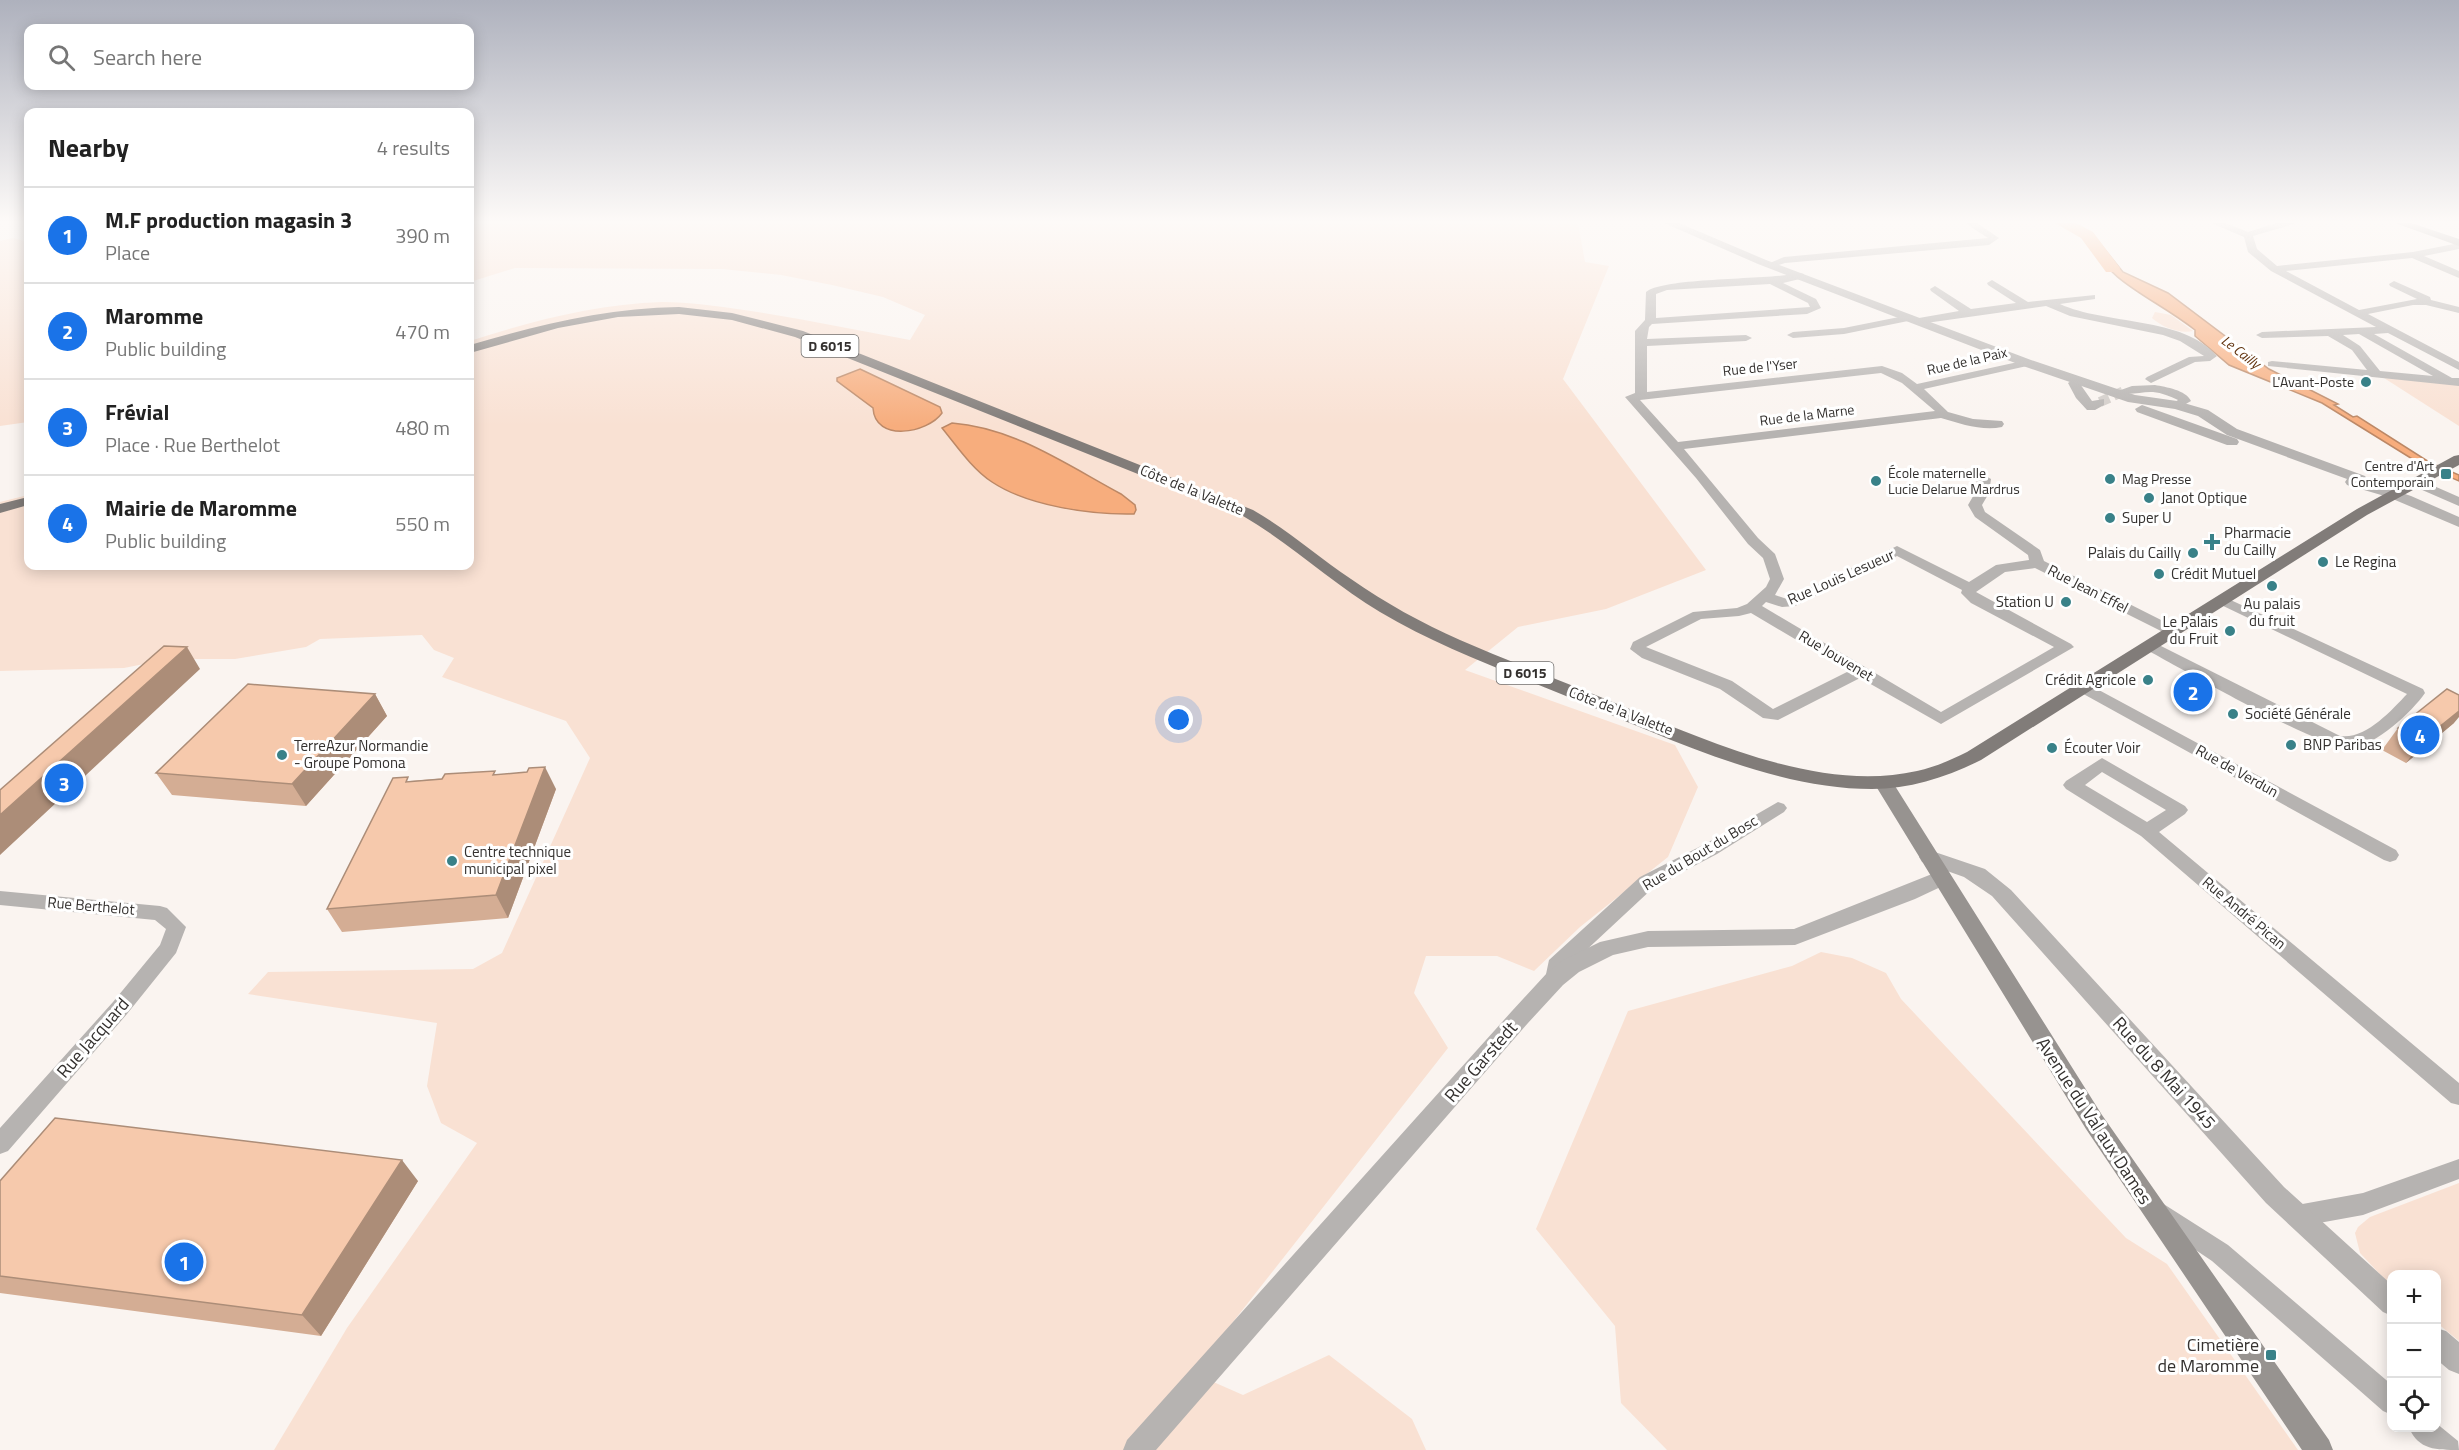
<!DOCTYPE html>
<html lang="en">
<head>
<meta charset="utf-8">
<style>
  :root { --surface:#fff; --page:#f2f2f2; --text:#222; --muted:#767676; --line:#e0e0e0; --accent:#1a73e8 }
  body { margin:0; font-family:"Titillium Web",sans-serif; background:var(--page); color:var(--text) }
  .controls { position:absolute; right:18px; bottom:18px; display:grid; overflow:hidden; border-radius:12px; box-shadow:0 3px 15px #0003 }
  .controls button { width:54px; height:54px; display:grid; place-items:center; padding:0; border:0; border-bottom:2px solid var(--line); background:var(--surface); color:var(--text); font:30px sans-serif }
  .you { position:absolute; left:1179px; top:720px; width:21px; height:21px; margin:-15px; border:4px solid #fff; border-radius:50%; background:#1a73e8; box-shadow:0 0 0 9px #1a73e833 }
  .badge { display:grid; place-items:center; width:39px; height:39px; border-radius:50%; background:var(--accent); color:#fff; font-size:20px; font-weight:700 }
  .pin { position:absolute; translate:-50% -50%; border:3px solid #fff; box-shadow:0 2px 6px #0006 }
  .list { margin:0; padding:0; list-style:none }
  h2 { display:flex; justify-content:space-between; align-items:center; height:78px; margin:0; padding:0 24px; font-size:26px }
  h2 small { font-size:20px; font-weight:400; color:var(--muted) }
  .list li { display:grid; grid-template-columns:39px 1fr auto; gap:18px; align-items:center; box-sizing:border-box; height:96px; padding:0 24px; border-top:2px solid var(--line) }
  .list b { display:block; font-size:22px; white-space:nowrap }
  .list p { margin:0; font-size:20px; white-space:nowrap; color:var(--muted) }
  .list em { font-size:20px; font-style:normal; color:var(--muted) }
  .icon { flex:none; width:33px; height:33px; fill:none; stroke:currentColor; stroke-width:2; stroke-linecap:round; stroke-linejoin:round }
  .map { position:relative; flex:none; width:2459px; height:1450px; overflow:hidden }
  .search { position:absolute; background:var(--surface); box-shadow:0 3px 15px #0003; left:24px; top:24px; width:450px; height:66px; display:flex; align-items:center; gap:15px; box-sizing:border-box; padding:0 21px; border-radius:12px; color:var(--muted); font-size:22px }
  .panel { position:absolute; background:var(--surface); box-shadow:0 3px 15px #0003; left:24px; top:108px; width:450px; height:462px; border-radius:12px }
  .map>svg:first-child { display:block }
  .green { fill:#f9e1d3 }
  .water { fill:#f7ad7d; stroke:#bc8866; stroke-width:1.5 }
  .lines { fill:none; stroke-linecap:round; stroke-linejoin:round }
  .river { fill:#f7ad7d; fill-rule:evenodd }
  .minor-tunnel { stroke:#d2cdc9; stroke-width:10; stroke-dasharray:10 5; stroke-linecap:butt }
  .minor { fill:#b6b3b1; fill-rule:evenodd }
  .tertiary { fill:#b6b3b1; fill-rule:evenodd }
  .secondary { fill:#979390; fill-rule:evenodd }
  .primary { fill:#817c79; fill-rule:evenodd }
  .wall { fill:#d4ad94 }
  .shaded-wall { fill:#ac8d78 }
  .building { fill:#f6c9ac; stroke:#ac8d78; stroke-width:1.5 }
  .poi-dot { fill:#398188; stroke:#fff; stroke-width:2 }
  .labels { text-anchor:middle; stroke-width:6; stroke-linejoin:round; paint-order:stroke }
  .shield { fill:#fff; stroke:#716f6d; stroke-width:1.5 }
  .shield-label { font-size:14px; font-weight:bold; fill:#34312f }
  .far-water-label { font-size:14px; font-style:italic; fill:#61320d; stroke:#fff }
  .far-street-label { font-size:14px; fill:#34312f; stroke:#fff }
  .far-poi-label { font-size:14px; fill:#34312f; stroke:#fff; text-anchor:end }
  .street-label { font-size:15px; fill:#34312f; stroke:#fff }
  .poi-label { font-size:15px; fill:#34312f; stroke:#fff; text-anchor:start }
  .near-street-label { font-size:18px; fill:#34312f; stroke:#fff }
  .near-poi-label { font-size:18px; fill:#34312f; stroke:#fff; text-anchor:end }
</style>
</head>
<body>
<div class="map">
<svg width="2459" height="1450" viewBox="0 0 2459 1450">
  <rect width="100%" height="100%" fill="#faf4f0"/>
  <!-- green -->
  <path class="green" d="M470 223H1578L1585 262 1609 266 1563 379 1706 570 1606 609 1518 627 1465 670 1675 745 1698 787 1668 857 1580 927 1534 971 1497 956H1426L1414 993 1448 1048 1193 1373 1243 1395 1329 1355 1412 1419 1426 1450H274L347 1328 477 1143 441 1123 427 1086 437 1023 248 994 268 972 473 969 502 953 590 758 566 721 442 677 454 658 434 650 422 635 320 639 306 647 235 659H169L124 668 0 671V502L28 495V566H470V341C532 321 596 304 662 302 689 302 716 306 744 310 799 318 855 330 910 340L925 315 883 297 832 285 781 275 722 269 515 268 470 282Z
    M13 238 28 242V422L0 426V241Z
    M2155 312 2171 315 2193 331C2179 334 2162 327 2152 318Z
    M2384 378 2459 384V426Z
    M1821 952 1852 958 1886 973 1901 999 2126 1238 2167 1264 2298 1450H1667L1621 1403 1615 1326 1536 1229 1628 1011 1792 966Z
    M2459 1183V1341L2437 1323 2436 1274H2392L2391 1286 2360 1253 2355 1233 2358 1227 2370 1217Z"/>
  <!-- water -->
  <path class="water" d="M2095 237 2123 272 2168 293 2269 369 2338 404 2334 405 2353 417 2357 416 2429 462 2459 475V481L2422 465 2322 403 2229 365 2195 336V330C2153 297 2114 287 2084 238Z
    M860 369 940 407 942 413C928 433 875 443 873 408L837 381V378Z
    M952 423C1015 428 1067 465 1121 494L1135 505 1136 510 1134 514C1091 515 1028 506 992 482 972 469 956 445 942 428Z"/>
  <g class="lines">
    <!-- river -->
    <path class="river" d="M2055 223H2076L2093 232 2120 268 2118 272H2106L2081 238Z"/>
    <!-- minor-tunnel -->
    <path class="minor-tunnel" d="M2100 402 2124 391"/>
    <!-- minor -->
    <path class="minor" d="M1965 223H1977L1999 238 1989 245 1785 263 1770 268 1765 265 1784 257 1988 238Z
      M2211 223H2226L2248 232 2276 223H2297L2253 236 2257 249 2277 266 2413 252 2459 243V249L2424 256 2459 271V278L2412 258 2286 271 2359 310 2417 299 2390 286 2389 284 2394 281 2430 297 2431 300 2459 307V313L2426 305H2413L2368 314 2459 362V370L2388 333 2374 334 2452 378H2459V386L2268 366V362L2272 361 2367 370 2352 350 2328 336 2262 338 2256 335 2262 332 2376 327 2271 271 2248 252 2244 237ZM2359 334 2433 376 2380 371 2360 346 2343 335Z
      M1800 273 1804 274V278L1783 283 1816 299 1821 308 1807 314 1652 324 1649 327 1647 339 1746 335 1752 338 1746 341 1647 346V392L1882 366 1902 373 1917 384 2027 360 2033 363 2027 366 1924 389 1948 412 1973 419 2002 421 2004 424 2002 427C1982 431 1961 424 1941 418L1684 449 1758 538 1775 554 1784 579 1775 595 1787 599 1897 546 1969 582 1996 565 2029 560 2028 555 1975 517 1968 505 1975 493 1977 479 1984 475 1991 479 1989 493 1982 505 1985 512 2040 550 2044 561 2177 628 2180 631 2177 634H2167L2035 568 2005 572 1976 592 2071 644 2074 647 1941 724 1860 678 1778 720 1763 718 1720 689 1642 658 1630 649 1633 642 1693 612 1737 608 1747 604 1766 587 1770 579 1763 558 1748 544 1696 478 1625 397 1635 393V331L1645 320 1646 292C1664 277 1769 280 1800 273ZM1770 284 1808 303 1810 307 1656 318V294L1667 290ZM1881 373 1902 383 1935 411 1678 442 1640 400ZM1897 556 1962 590 1961 593 1971 603 2054 647 1941 712 1762 606 1766 602 1782 607 1795 606ZM1751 613 1849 671 1773 709 1732 681 1646 647 1701 619 1739 616Z
      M1992 280 2028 302 2095 295V299L2060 304C2105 325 2183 316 2217 356L2210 361 2195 362 2151 383 2145 379 2147 377 2189 357 2204 356 2180 341 2163 335 2070 316 2046 306 1919 324 1914 321 1919 318 1959 311 1931 291 1930 289 1935 286 1971 309 2016 303 1988 285 1987 283Z
      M1909 315 1913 316V320L1844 334 1793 338 1787 335 1793 332 1844 328Z
      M2074 379 2078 381 2092 401 2104 399V405L2095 410H2087L2076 398 2068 383Z
      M2155 385C2166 387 2186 390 2191 401L2177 409 2171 405 2178 400C2170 396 2162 393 2153 392 2142 391 2126 397 2118 391L2132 386Z
      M2418 479 2459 497V506L2413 486 2411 483Z
      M2222 596 2423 689 2425 693C2412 712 2376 745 2352 748 2323 751 2179 667 2145 649L2142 646 2150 641 2155 643 2340 736C2365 740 2391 711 2407 694L2217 603 2215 600Z
      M2084 682 2396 850 2399 855 2396 860 2390 862 2384 860 2078 691 2076 687Z
      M2102 758 2185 806 2188 810 2185 814 2159 832 2459 1083V1105L2451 1103 2141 836 2066 789 2063 785 2066 781ZM2102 772 2166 810 2147 822 2085 785Z
      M1778 802 1784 804 1787 808 1784 812 1717 854 1654 887 1566 969 1562 985 1555 987 1548 985 1545 979 1549 960 1640 877 1705 844Z
      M0 891 160 906 167 908 186 927 176 953 127 1014 8 1151 0 1154V1128L113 1002 160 945 166 929 155 920 0 905Z
      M2459 1159V1179L2363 1215 2297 1227 2289 1224 2285 1216 2289 1208 2297 1205 2363 1193Z
      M2162 1203 2228 1245 2392 1385V1415L2383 1411 2212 1261 2154 1222 2150 1214 2154 1206Z
      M2436 1423 2458 1441 2459 1450C2436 1450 2419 1450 2409 1428H2436Z"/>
    <!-- tertiary -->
    <path class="tertiary" d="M1664 223H1679L1766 260 2031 360 2135 395 2177 401 2208 410 2237 429 2365 476 2369 482 2411 496 2459 517V527L2388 497 2347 485 2345 482 2347 479 2227 435 2198 416 2175 409 2128 402 2023 366 1758 264Z
      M2142 405 2237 439 2239 442 2237 445H2227L2137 412 2135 409Z
      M1929 850 1985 869 2011 890 2284 1187 2392 1285V1316L2383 1312 2266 1203 1992 896 1964 877 1922 862 1919 857 1922 852Z
      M1942 870 1949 873 1952 878 1949 883 1915 899 1795 945 1648 947 1613 955 1579 972 1563 985 1528 1023 1156 1450H1123L1127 1440 1512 1011 1547 973 1563 960 1600 942 1648 931 1794 929Z
      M2436 1328 2446 1331 2459 1342V1374L2449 1370 2436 1359Z"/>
    <!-- secondary -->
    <path class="secondary" d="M2395 223H2411L2459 239V246Z
      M1883 777 1890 778 2102 1115 2329 1440 2333 1450H2302L2086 1129 1874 783 1876 778Z"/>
    <!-- primary -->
    <path class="primary" d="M679 307 732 313 803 331 1253 510C1288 530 1318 557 1351 579 1385 603 1422 623 1460 640 1513 663 1567 683 1620 705 1708 741 1820 793 1917 771 1935 767 1951 760 1967 752L2357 509 2454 456 2459 455V465L2367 515 1981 760C1947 777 1910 789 1872 789 1771 789 1658 734 1566 696 1503 670 1439 647 1380 612 1332 583 1291 544 1243 516L795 337 732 320 679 314 618 317 558 328 470 353V345C539 325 606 308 679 307Z
      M28 497V505L0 513V504Z"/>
  </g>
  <!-- wall -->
  <path class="wall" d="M375 694 387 716 306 806 172 795 156 773Z
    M2454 723 2406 763 2382 750 2398 728Z
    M497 774 556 789 508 918 342 932 327 909 410 781Z
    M0 1181H418L321 1336 0 1293Z"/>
  <!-- shaded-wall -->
  <path class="shaded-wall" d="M187 647 200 669 0 855V815Z
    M375 694 387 716 306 806 292 784Z
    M2459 711V717L2454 723 2406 763 2423 740Z
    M545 767 556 789 508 918 496 895Z
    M402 1160 418 1181 321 1336 302 1315Z"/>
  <!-- building -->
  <path class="building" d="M164 646 187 647 0 815V790Z
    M248 684 375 694 292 784 156 773Z
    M2447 689 2459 695V711L2423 740 2398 728Z
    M545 767 496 895 327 909 393 778 408 777 406 782 442 779 445 774 495 771 493 775 527 772 529 768Z
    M55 1118 402 1160 302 1315 0 1276V1181Z"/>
  <!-- sky -->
  <linearGradient id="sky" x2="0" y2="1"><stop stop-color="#aeb1bd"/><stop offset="0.52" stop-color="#fdfaf8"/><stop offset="1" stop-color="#fdfaf8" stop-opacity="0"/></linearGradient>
  <rect width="2459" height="426" fill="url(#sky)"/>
  <!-- markers -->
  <g class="poi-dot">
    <circle cx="2366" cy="382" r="6"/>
    <rect x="2440" y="468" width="12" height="12" rx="3"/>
    <circle cx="2110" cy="479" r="6"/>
    <circle cx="1876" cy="481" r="6"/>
    <circle cx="2149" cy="498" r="6"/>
    <circle cx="2110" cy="518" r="6"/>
    <path d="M2209 533h6v6h6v6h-6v6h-6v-6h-6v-6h6z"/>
    <circle cx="2193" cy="553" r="6"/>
    <circle cx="2323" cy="562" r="6"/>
    <circle cx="2159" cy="574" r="6"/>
    <circle cx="2272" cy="586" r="6"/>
    <circle cx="2066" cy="602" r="6"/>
    <circle cx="2230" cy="631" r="6"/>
    <circle cx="2148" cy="680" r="6"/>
    <circle cx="2233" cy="714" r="6"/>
    <circle cx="2291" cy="745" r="6"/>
    <circle cx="2052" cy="748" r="6"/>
    <circle cx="282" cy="755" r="6"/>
    <circle cx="452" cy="861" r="6"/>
    <rect x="2265" y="1349" width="12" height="12" rx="3"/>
  </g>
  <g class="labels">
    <!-- shield labels -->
    <g class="shield">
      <rect x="801.5" y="335" width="57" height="22" rx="4.5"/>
      <rect x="1496.5" y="662" width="57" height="22" rx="4.5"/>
    </g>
    <g class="shield-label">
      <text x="830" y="351">D 6015</text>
      <text x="1525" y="678">D 6015</text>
    </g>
    <!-- far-water labels -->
    <g class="far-water-label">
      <text transform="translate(2241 352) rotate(37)" y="5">Le Cailly</text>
    </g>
    <!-- far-street labels -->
    <g class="far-street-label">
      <text transform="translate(1967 361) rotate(-13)" y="5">Rue de la Paix</text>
      <text transform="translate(1760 367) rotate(-6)" y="5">Rue de l'Yser</text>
      <text transform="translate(1807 415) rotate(-7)" y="5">Rue de la Marne</text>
    </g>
    <!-- far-poi labels -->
    <g class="far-poi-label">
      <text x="2354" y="387">L'Avant-Poste</text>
      <text x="2434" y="471">Centre d'Art<tspan x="2434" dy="16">Contemporain</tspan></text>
      <text x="1888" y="478" text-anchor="start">École maternelle<tspan x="1888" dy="16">Lucie Delarue Mardrus</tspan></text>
      <text x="2122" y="484" text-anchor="start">Mag Presse</text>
    </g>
    <!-- street labels -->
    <g class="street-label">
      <text transform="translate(1192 490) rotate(22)" y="5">Côte de la Valette</text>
      <text transform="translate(1841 577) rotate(-24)" y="5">Rue Louis Lesueur</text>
      <text transform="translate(2088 589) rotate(27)" y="5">Rue Jean Effel</text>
      <text transform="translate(1836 656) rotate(31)" y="5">Rue Jouvenet</text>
      <text transform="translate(1621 711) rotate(21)" y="5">Côte de la Valette</text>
      <text transform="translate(2237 771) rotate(29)" y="5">Rue de Verdun</text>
      <text transform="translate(1700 853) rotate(-31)" y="5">Rue du Bout du Bosc</text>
      <text transform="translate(91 906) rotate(5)" y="5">Rue Berthelot</text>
      <text transform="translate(2244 913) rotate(40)" y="5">Rue André Pican</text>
    </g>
    <!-- poi labels -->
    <g class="poi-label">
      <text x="2161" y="503">Janot Optique</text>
      <text x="2122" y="523">Super U</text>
      <text x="2224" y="538">Pharmacie<tspan x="2224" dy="17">du Cailly</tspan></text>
      <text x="2181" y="558" text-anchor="end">Palais du Cailly</text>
      <text x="2335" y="567">Le Regina</text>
      <text x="2171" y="579">Crédit Mutuel</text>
      <text x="2054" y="607" text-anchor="end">Station U</text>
      <text x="2272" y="609" text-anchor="middle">Au palais<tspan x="2272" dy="17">du fruit</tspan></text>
      <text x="2218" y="627" text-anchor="end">Le Palais<tspan x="2218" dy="17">du Fruit</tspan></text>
      <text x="2136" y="685" text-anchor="end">Crédit Agricole</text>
      <text x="2245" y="719">Société Générale</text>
      <text x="2303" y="750">BNP Paribas</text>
      <text x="294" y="751">TerreAzur Normandie<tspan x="294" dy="17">- Groupe Pomona</tspan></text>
      <text x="2064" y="753">Écouter Voir</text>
      <text x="464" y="857">Centre technique<tspan x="464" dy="17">municipal pixel</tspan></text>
    </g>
    <!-- near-street labels -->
    <g class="near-street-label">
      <text transform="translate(93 1038) rotate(-49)" y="6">Rue Jacquard</text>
      <text transform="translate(1481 1062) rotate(-49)" y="6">Rue Garstedt</text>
      <text transform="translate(2164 1073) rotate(48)" y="6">Rue du 8 Mai 1945</text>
      <text transform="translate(2094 1121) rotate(57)" y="6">Avenue du Val aux Dames</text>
    </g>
    <!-- near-poi labels -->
    <g class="near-poi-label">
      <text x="2259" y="1351">Cimetière<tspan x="2259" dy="21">de Maromme</tspan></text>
    </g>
  </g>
</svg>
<div class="controls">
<button>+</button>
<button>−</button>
<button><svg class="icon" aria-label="locate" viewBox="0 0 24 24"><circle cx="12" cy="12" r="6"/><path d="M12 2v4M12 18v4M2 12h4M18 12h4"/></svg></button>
</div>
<div class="you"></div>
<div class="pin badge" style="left:184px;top:1262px">1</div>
<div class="pin badge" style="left:2193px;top:692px">2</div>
<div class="pin badge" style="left:64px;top:783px">3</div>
<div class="pin badge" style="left:2420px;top:735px">4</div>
<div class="search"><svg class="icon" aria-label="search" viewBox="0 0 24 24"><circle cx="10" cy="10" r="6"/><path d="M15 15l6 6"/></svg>Search here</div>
<section class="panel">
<h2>Nearby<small>4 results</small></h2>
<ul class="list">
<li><span class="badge">1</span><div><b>M.F production magasin 3</b><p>Place</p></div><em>390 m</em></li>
<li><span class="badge">2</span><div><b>Maromme</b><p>Public building</p></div><em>470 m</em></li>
<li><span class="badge">3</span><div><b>Frévial</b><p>Place · Rue Berthelot</p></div><em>480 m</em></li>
<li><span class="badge">4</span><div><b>Mairie de Maromme</b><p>Public building</p></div><em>550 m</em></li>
</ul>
</section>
</div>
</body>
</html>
